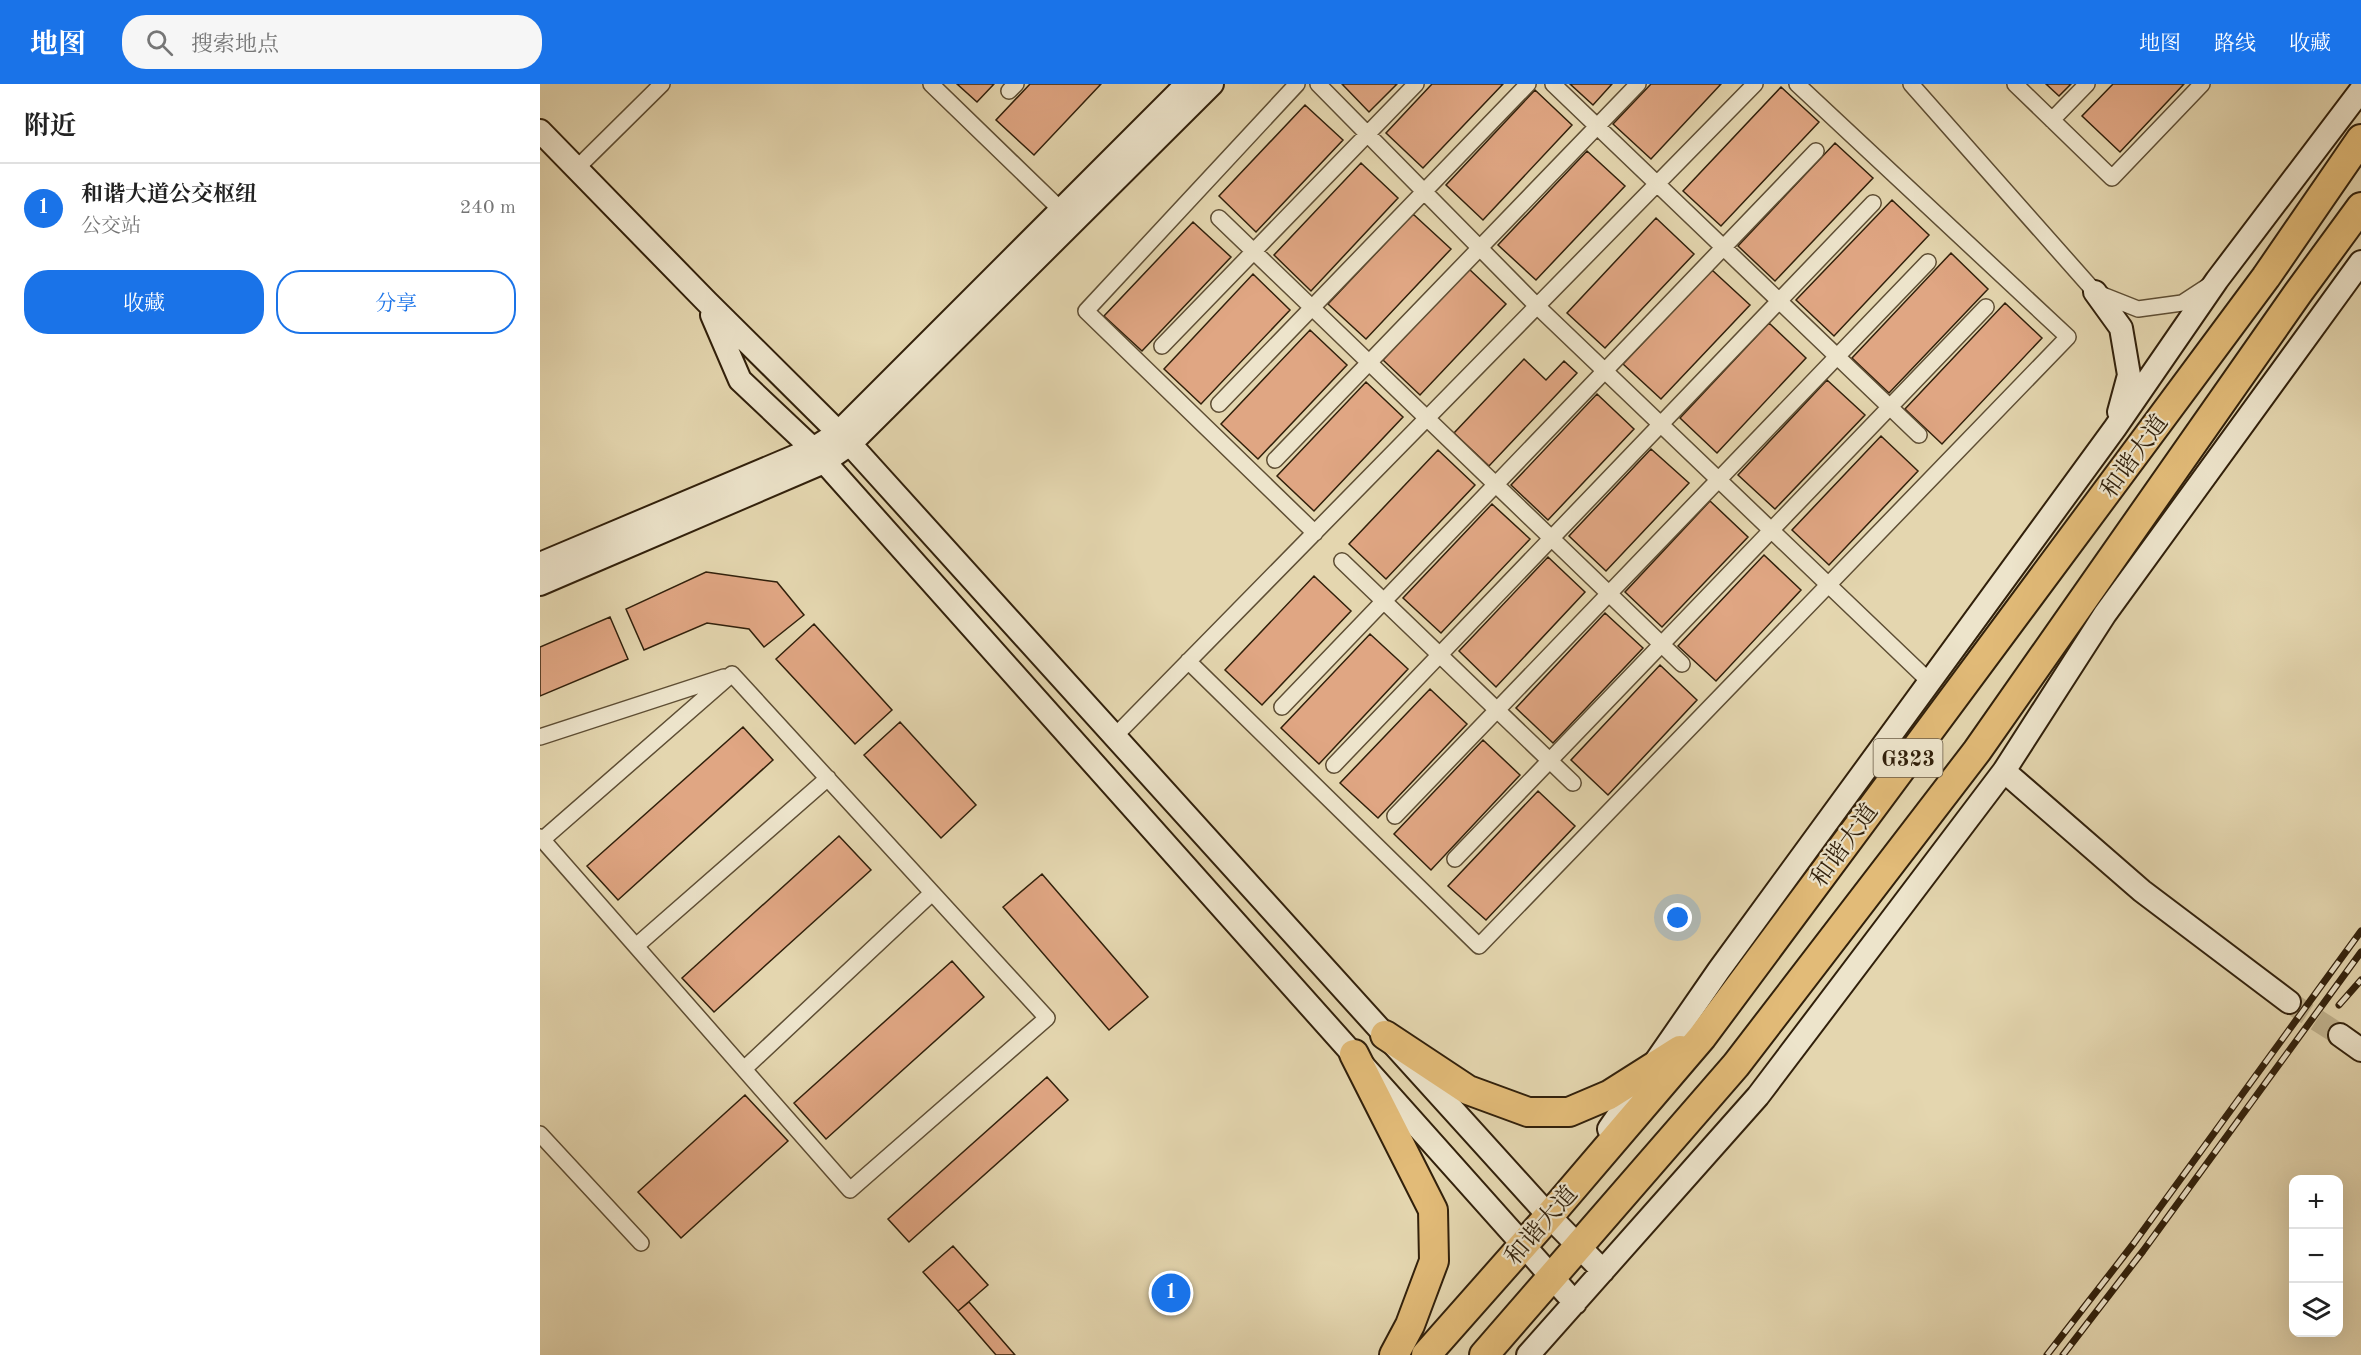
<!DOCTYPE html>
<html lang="zh">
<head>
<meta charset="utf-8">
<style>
  :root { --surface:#fff; --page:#f6f6f6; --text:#222; --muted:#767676; --line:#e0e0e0; --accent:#1a73e8 }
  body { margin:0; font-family:"Old Standard TT","Noto Serif SC",serif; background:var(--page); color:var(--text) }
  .controls { position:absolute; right:18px; bottom:18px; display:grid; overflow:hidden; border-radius:12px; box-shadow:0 6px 24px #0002 }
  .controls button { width:54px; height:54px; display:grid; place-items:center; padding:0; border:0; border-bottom:2px solid var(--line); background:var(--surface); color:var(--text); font:30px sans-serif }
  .you { position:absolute; left:1138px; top:834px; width:21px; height:21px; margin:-15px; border:4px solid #fff; border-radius:50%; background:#1a73e8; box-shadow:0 0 0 9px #1a73e833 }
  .badge { display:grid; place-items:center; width:39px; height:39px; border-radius:50%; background:var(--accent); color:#fff; font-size:20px; font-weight:700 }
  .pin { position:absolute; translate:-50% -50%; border:3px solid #fff; box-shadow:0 2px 6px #0006 }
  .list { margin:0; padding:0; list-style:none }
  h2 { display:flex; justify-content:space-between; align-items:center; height:78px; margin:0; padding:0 24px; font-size:26px }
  h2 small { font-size:20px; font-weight:400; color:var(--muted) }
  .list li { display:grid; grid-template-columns:39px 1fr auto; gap:18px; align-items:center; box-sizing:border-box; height:90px; padding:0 24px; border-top:2px solid var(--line) }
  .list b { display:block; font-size:22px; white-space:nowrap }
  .list p { margin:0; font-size:20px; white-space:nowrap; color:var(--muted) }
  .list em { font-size:20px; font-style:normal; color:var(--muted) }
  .actions { display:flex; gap:12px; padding:18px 24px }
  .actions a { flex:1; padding:14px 0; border:2px solid var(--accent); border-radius:24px; text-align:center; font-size:21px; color:var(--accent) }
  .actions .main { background:var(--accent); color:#fff }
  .icon { flex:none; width:33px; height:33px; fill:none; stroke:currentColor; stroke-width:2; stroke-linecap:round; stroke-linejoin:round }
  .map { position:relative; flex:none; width:1821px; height:1271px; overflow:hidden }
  header { display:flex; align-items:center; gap:36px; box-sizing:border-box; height:84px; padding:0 30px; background:var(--accent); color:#fff }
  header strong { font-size:28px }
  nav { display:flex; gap:33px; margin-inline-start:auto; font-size:21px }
  .search { width:420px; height:54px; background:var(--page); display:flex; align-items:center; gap:15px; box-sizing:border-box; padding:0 21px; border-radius:24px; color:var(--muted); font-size:22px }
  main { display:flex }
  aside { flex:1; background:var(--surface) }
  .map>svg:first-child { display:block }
  .building { fill:#e0a683; stroke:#31200b; stroke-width:1.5 }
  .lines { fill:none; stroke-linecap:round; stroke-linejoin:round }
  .secondary-tunnel { stroke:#c0b28e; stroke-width:22; stroke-dasharray:22 11; stroke-linecap:butt }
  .street-casing { stroke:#5e4e34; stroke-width:18 }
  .secondary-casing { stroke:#31200b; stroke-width:26 }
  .highway-casing { stroke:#31200b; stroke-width:32 }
  .street { stroke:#ede4cb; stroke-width:15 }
  .secondary { stroke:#ede4cb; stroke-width:22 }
  .highway { stroke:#e2bb78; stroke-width:28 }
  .rail-casing { stroke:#31200b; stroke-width:7 }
  .rail { stroke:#ede4cb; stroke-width:4.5; stroke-dasharray:14; stroke-linecap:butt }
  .labels { text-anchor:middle; stroke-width:4.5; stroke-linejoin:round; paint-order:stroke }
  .shield { fill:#ede4cb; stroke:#695b45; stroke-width:1.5 }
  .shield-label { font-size:22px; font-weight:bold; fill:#31200b }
  .street-label { font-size:24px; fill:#31200b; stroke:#ede4cb }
</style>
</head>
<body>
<header>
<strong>地图</strong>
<div class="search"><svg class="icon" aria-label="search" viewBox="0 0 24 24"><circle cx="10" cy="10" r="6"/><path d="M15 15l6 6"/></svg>搜索地点</div>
<nav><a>地图</a><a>路线</a><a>收藏</a></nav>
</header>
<main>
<aside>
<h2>附近<small></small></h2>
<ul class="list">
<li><span class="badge">1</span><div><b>和谐大道公交枢纽</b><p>公交站</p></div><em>240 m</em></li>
</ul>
<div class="actions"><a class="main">收藏</a><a>分享</a></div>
</aside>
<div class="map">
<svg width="1821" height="1271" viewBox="0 0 1821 1271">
  <rect width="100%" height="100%" fill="#e4d6af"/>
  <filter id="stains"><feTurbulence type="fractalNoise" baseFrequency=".00333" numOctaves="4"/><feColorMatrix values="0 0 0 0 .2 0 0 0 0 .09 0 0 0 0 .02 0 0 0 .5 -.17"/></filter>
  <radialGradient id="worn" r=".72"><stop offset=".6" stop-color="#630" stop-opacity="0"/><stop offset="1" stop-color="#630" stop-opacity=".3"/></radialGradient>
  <!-- building -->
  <path class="building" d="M417 0H454L437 18Z
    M490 0H561L494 71 456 36Z
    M802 0H857L829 28Z
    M892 0H963L883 84 846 49Z
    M1030 0H1072L1053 21Z
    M1111 0H1181L1111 75 1073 40Z
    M1506 0H1531L1519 12Z
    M1573 0H1644L1580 68 1542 32Z
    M1241 3 1279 38 1181 142 1143 107Z
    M995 6 1032 41 943 136 906 101Z
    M765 21 803 56 716 148 679 112Z
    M1295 59 1333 94 1235 197 1198 162Z
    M1047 67 1085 102 996 196 958 161Z
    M821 79 858 114 771 207 734 171Z
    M1352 116 1389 151 1294 252 1256 216Z
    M873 130 911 165 826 255 788 220Z
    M1116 134 1154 170 1065 264 1027 229Z
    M653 138 691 173 602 267 564 232Z
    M1411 169 1448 205 1349 309 1312 274Z
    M929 185 966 220 880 311 843 276Z
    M1172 186 1210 221 1121 315 1083 280Z
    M713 190 750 226 661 320 624 285Z
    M1465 219 1502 254 1402 360 1365 325Z
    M1229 239 1266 274 1177 369 1140 334Z
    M770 246 807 281 718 375 681 340Z
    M984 275 1006 296 1024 277 1037 289 949 382 914 349Z
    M1287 296 1325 331 1235 425 1198 391Z
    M826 298 863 333 774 427 737 392Z
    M1057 310 1094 345 1008 436 971 401Z
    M1341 352 1378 387 1289 481 1252 446Z
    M1111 365 1149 399 1066 487 1029 452Z
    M898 366 935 401 846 495 809 460Z
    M1170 417 1208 453 1122 543 1085 508Z
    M952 420 990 455 901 549 863 514Z
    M1224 471 1261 506 1176 597 1138 562Z
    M1008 473 1045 508 956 603 919 567Z
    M166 488 237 498 264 531 224 563 209 545 167 539 104 566 86 525Z
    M774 492 811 527 722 621 685 586Z
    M1065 529 1103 564 1013 659 976 624Z
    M70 533 88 575 0 612V563Z
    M274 540 352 626 315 660 236 575Z
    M830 550 868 585 779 680 741 644Z
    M1120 581 1157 616 1068 711 1031 676Z
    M890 605 927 640 838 734 800 699Z
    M360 638 436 721 401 754 324 671Z
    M203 643 233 676 78 816 47 782Z
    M943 656 980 691 891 786 854 750Z
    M998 707 1035 742 946 836 908 802Z
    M299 752 331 786 174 928 142 894Z
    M502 790 608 913 569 946 463 823Z
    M412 877 444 913 286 1055 254 1019Z
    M507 993 528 1016 369 1158 348 1135Z
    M205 1011 248 1057 141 1154 98 1108Z
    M413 1162 448 1201 418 1227 383 1188Z
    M429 1218 475 1271H456L418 1227Z"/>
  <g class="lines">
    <!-- secondary-tunnel -->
    <path class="secondary-tunnel" d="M1749 918 1800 951"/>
    <!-- street casing -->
    <g class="street-casing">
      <path id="street" d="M391 0 521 126
        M757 0 546 227 775 449
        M778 0 998 223 1390 598
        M1013 0 1379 351
        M1371 0 1555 208 1598 225 1642 219 1668 202
        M1475 0 1572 94 1662 0
        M469 7 476 0
        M1512 36 1547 0
        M37 84 122 0
        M679 134 1142 580
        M622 262 876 0
        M679 320 988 0
        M735 376 1098 0
        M802 477 1033 699
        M648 577 939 862 1528 253 1257 0
        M742 623 1276 67
        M575 652 1215 0
        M0 653 184 593
        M794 681 1333 119
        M855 732 1388 178
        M0 753 310 1106 507 934 192 590
        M2 756 192 590
        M915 775 1446 223
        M96 862 288 694
        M204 985 392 809
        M0 1050 101 1159"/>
    </g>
    <!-- secondary casing -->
    <g class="secondary-casing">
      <path id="secondary" d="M0 47 167 218 310 360 1009 1132 1063 1187
        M1555 208 1581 244 1589 291 1579 328
        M172 231 200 296 273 365 1035 1219
        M0 480 273 365 298 349 647 0
        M0 500 284 378 310 360 672 0
        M1464 687 1602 807 1749 918
        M1800 951 1821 966
        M1069 1045 1179 886 1575 344 1677 196 1821 6
        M988 1271 1218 1012 1464 687 1565 530 1821 178"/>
    </g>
    <!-- highway casing -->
    <g class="highway-casing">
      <path id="highway" d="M845 951 928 1006 988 1028H1029L1069 1011 1140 966
        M814 970 893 1126 894 1177 870 1241 854 1271
        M886 1271 1009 1132 1162 953 1726 193 1821 55
        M944 1271 1196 981 1437 667 1758 209 1821 123"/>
    </g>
    <!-- street -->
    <use href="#street" class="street"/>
    <!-- secondary -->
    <use href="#secondary" class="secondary"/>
    <!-- highway -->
    <use href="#highway" class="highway"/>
    <!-- rail casing -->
    <g class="rail-casing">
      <path id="rail" d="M1799 921 1821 896
        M1507 1271 1594 1159 1821 847
        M1523 1271 1603 1167 1821 868"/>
    </g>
    <!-- rail -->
    <use href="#rail" class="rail"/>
  </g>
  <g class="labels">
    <!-- shield labels -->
    <rect class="shield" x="1333.5" y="655" width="69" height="38" rx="4.5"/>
    <g class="shield-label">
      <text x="1368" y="682">G323</text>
    </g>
    <!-- street labels -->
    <g class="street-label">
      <text transform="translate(1594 372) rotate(-54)" y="8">和谐大道</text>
      <text transform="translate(1304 761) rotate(-54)" y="8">和谐大道</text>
      <text transform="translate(1001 1141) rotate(-49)" y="8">和谐大道</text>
    </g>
  </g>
  <rect width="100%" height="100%" filter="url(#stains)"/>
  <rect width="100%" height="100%" fill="url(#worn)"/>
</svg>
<div class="controls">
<button>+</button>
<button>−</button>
<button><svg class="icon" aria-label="layers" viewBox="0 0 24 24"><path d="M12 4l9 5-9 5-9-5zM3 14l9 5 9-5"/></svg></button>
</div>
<div class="you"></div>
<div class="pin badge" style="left:631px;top:1209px">1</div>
</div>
</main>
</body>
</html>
